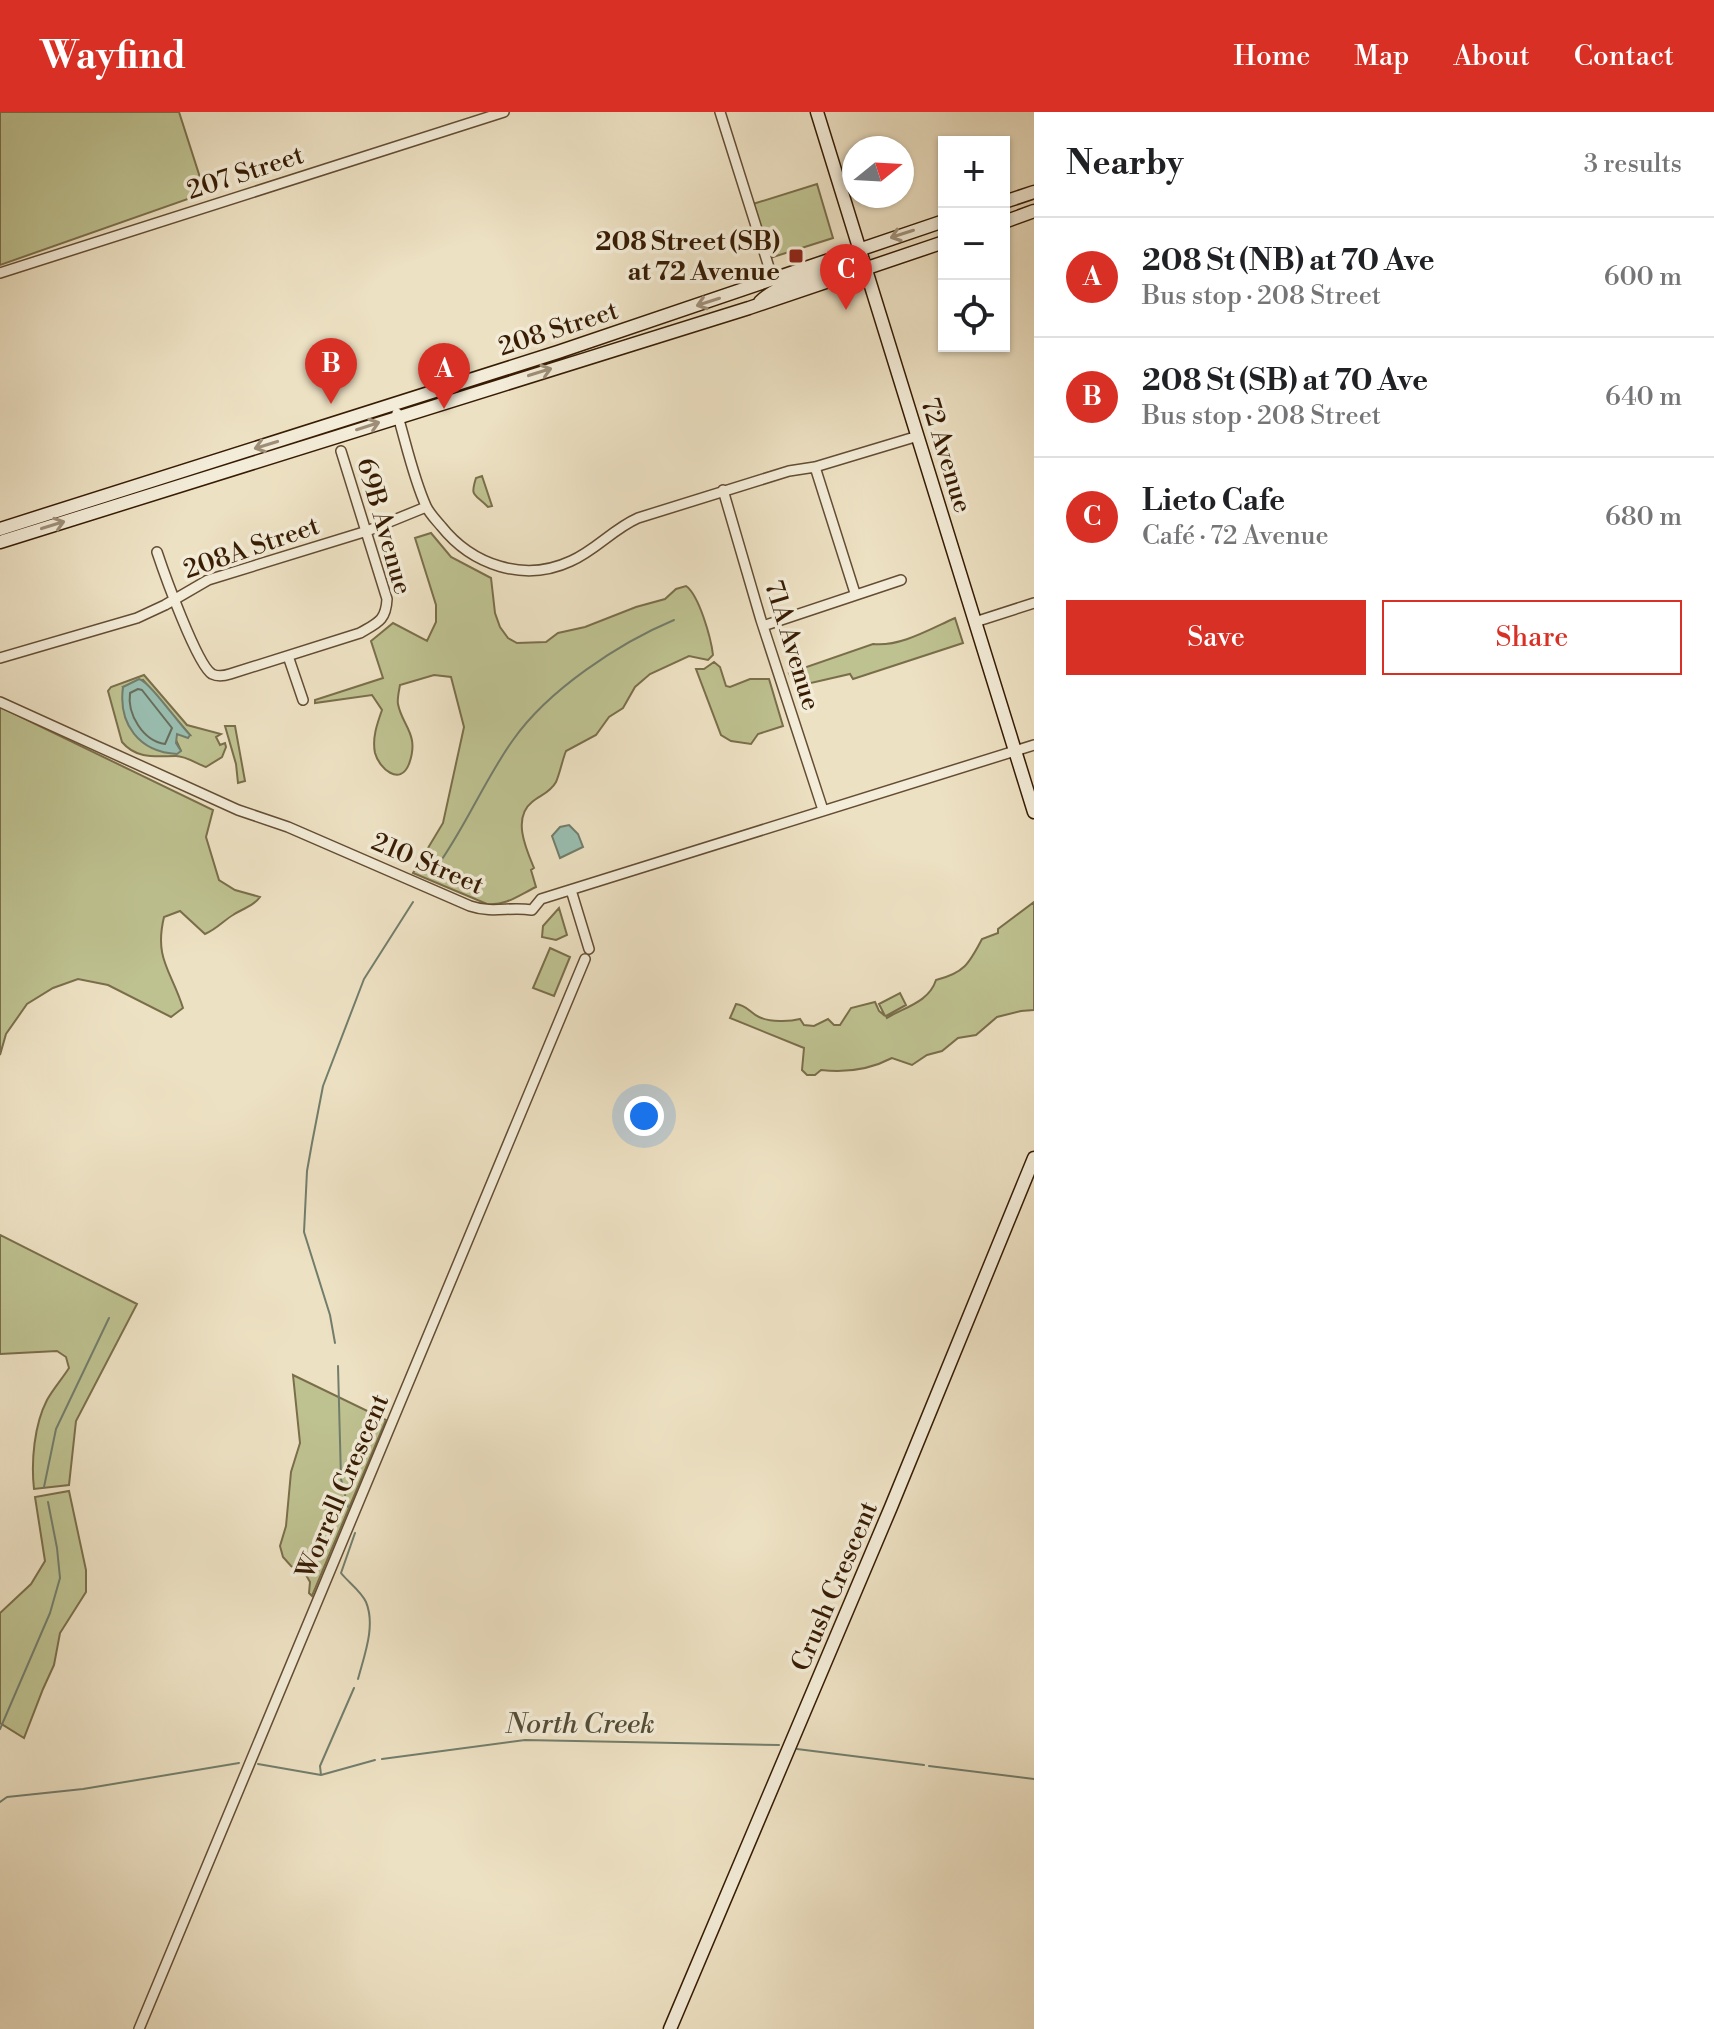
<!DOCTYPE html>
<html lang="en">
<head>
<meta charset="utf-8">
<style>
  :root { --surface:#fff; --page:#f6f6f6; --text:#202124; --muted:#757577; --line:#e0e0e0; --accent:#d93025 }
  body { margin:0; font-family:"Libre Bodoni",serif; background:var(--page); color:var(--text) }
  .controls { position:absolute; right:24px; top:24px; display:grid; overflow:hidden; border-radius:0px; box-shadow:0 2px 6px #0004 }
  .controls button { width:72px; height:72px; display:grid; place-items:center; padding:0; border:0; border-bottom:2px solid var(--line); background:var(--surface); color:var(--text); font:40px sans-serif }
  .compass { position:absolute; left:842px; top:24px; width:72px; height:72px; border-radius:50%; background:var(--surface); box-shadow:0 2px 6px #0004; rotate:72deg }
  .you { position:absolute; left:644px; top:1004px; width:28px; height:28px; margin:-20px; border:6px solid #fff; border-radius:50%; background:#1a73e8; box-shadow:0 0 0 12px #1a73e833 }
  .badge { display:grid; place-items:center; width:52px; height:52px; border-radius:50%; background:var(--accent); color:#fff; font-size:26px; font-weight:700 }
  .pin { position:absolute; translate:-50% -66px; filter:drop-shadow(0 2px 4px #0008) }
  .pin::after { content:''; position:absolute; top:42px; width:28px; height:24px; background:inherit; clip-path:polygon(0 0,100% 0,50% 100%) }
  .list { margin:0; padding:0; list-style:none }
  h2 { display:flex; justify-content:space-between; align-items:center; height:104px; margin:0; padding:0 32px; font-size:34px }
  h2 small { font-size:26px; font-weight:400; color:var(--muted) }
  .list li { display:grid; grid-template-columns:52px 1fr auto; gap:24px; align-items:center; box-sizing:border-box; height:120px; padding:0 32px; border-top:2px solid var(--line) }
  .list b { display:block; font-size:30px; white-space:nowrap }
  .list p { margin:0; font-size:26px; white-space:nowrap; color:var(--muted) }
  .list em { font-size:26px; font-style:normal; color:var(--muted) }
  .actions { display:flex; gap:16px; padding:24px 32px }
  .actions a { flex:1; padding:18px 0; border:2px solid var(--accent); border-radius:0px; text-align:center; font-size:28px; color:var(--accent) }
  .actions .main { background:var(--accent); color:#fff }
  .icon { flex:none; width:44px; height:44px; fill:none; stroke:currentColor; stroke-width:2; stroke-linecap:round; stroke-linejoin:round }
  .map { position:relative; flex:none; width:1034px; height:1917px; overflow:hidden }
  header { display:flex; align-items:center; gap:48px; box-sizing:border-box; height:112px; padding:0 40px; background:var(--accent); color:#fff }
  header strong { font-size:38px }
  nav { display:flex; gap:44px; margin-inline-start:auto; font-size:28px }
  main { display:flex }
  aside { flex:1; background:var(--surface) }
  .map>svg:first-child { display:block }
  .green { fill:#bec190; stroke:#7a6e4a; stroke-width:2; fill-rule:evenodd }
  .water { fill:#99beb1; stroke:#727d6b; stroke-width:2 }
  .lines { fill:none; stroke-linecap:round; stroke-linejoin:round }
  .shore { stroke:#686d5a; stroke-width:2 }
  .stream { stroke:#727d6b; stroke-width:2 }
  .minor-casing { stroke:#644d33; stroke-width:12 }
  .secondary-casing { stroke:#371c03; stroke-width:15 }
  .minor { stroke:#f3ecd8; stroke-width:9 }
  .secondary { stroke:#f3ecd8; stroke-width:12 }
  .oneway { stroke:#9e8e78 }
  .poi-dot { fill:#8f2418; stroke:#f3ecd8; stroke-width:3 }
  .labels { text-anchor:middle; stroke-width:7; stroke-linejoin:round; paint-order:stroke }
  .street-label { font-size:26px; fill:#371c03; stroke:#f3ecd8 }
  .poi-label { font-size:26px; font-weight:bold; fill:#371c03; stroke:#f3ecd8; text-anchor:end }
  .water-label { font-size:28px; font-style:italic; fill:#544d37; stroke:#f3ecd8 }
</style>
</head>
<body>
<header>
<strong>Wayfind</strong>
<nav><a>Home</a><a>Map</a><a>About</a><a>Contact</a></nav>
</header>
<main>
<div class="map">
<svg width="1034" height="1917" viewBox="0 0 1034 1917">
  <rect width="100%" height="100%" fill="#ede1c3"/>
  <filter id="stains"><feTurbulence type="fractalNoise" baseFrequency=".0025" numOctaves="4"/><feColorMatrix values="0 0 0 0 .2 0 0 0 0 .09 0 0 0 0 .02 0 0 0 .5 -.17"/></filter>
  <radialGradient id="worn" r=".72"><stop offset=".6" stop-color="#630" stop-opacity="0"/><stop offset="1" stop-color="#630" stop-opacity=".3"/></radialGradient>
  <!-- green -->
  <path class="green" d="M0 0H179L205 81 0 153Z
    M817 72 833 126 770 146 753 92Z
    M482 364 492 394 488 395C474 381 470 385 476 366Z
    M431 421 451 445 491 466 495 501 500 515 508 526 517 531 546 530 558 521 585 515 636 495 665 487 676 477 686 474C699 483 711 526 713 543L708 548 689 544 650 562 635 575 623 596 609 605 596 623 566 639C562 649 560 661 556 670 550 681 540 683 532 690 512 706 526 737 534 756L531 758 536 775C519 783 506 794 487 792L413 761 443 711 464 615 451 565 434 563 400 573C399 579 397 587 398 592 402 614 420 622 409 652 400 675 379 656 375 641 372 626 377 612 382 598L372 583 315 591V588L383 566 371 529 393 511 427 529 436 510V493L415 426Z
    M955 506 963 531 853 567 850 562 811 571 800 565H791L789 561 873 532C900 535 930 517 955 506Z
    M714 550 720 555 726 574 730 575 750 567H769L783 614 758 622 751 632 731 629 721 623 696 557H704Z
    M144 563 187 613 221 622 216 625 220 633 225 631 226 635 222 645 206 655C197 652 186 644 176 644 157 644 137 648 122 630L108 579 111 575ZM143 568 190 623 177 622 175 626 181 639 123 575Z
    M0 595 213 698 206 725 219 768 235 778 260 785C253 795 243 796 233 803 223 809 217 817 205 822L180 799 164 805C154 847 171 858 183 896L171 905 108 873 78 867 53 876 27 892 6 922 0 943Z
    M225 614H235L245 669 238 671 236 652Z
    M1034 790V898L1021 899 997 905 976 923 958 926 942 939 927 943 912 953 892 946C869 958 847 961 821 958L815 963H807L802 958 804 936 730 906 736 892C747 893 750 901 759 905 770 910 789 910 800 907L804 913 814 914 828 907 834 913H840L851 896 875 890 879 899 885 904 879 892 900 881 906 893 886 904 887 906C905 895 929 890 936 868 964 861 969 852 982 827L998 821V817Z
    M559 796 567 823 556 828 542 825 543 814Z
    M550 836 570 845 554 884 533 876Z
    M0 1123 137 1192 76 1309 69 1373 34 1377C31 1350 34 1313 47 1288 53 1277 62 1267 69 1256L66 1245 57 1239 0 1242Z
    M293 1263 386 1308 312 1484 309 1481 310 1470 306 1463 291 1454 283 1445 280 1434 286 1414 291 1360 300 1331Z
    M69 1379 86 1458V1480L60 1521 54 1553 43 1577 24 1626 0 1611V1501L31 1472 45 1449 35 1385Z"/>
  <!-- water -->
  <path class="water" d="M139 567C150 570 178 611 190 623L188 626 177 622 176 631 181 639 177 642C139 640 118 612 123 575Z
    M569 713 578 722 583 735 560 746 552 724 560 715Z"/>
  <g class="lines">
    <!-- shore -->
    <path class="shore" d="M138 577 142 578 172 616 165 632C143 629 127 602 130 581Z"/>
    <!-- stream -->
    <path class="stream" d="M433 760C464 719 483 670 513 628 548 578 619 531 674 508
      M335 1231 330 1203 304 1120 307 1059 312 1031 323 974 364 867 413 790
      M338 1254 341 1367 348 1395
      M44 1375 56 1317 109 1206
      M355 1421 341 1461C348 1470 361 1479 366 1490 376 1514 364 1544 358 1567
      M0 1617 50 1501 60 1466 57 1436 48 1390
      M797 1637 924 1653
      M382 1647 525 1628 779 1633
      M258 1652 321 1663 375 1648
      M929 1654 1034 1667
      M321 1663 320 1654 354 1576
      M0 1690 7 1685 83 1677 239 1651"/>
    <!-- minor casing -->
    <g class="minor-casing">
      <path id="minor" d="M720 0 773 168
        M0 161 504 0
        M397 301C406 331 413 365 426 394 429 401 436 408 441 414 472 453 524 471 571 449 596 438 613 417 638 406L789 359 815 355 918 324
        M815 355 855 481
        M723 378 761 508 823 698
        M157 440C164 461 197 553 212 562 218 565 224 564 230 562L360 521C377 511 386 509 387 487L341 339
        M975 510 1034 491
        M763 514 901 468
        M288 544 303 588
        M0 546 137 506 165 493 208 468 367 419 426 395
        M0 590 238 698 288 715 470 794C494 802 509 794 532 798L541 787 1034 633
        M571 778 589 837
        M139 1917 585 847"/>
    </g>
    <!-- secondary casing -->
    <g class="secondary-casing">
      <path id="secondary" d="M817 0 1034 700
        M1004 90 1034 80
        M1004 110 1034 99
        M760 190C784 165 845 163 859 139
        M0 417 558 240 944 109
        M0 430 749 196 944 130
        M670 1917 891 1395 1034 1046"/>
    </g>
    <!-- minor -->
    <use href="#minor" class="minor"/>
    <!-- secondary -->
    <use href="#secondary" class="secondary"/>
  </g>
  <!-- one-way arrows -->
  <defs><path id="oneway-shaft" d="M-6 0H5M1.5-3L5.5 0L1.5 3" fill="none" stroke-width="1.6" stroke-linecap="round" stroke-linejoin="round" transform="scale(2)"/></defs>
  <g class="oneway">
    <use href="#oneway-shaft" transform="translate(902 122) rotate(162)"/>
    <use href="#oneway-shaft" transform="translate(708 190) rotate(162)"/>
    <use href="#oneway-shaft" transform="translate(540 260) rotate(-17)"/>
    <use href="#oneway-shaft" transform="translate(368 314) rotate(-18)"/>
    <use href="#oneway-shaft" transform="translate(266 333) rotate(163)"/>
    <use href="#oneway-shaft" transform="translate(53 413) rotate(-17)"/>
  </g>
  <!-- markers -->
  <rect class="poi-dot" x="788" y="136" width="16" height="16" rx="4"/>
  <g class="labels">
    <!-- street labels -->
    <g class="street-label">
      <text transform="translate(245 60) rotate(-18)" y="9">207 Street</text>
      <text transform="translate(558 216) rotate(-18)" y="9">208 Street</text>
      <text transform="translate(947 343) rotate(73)" y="9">72 Avenue</text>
      <text transform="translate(385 414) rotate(74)" y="9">69B Avenue</text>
      <text transform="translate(251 435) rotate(-19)" y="9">208A Street</text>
      <text transform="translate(793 533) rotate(73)" y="9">71A Avenue</text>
      <text transform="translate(428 751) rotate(23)" y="9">210 Street</text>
      <text transform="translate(342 1374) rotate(-67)" y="9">Worrell Crescent</text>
      <text transform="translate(834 1474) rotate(-67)" y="9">Crush Crescent</text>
    </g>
    <!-- poi labels -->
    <g class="poi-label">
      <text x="780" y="138">208 Street (SB)<tspan x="780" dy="30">at 72 Avenue</tspan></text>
    </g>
    <!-- water labels -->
    <g class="water-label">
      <text x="580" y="1621">North Creek</text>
    </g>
  </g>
  <rect width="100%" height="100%" filter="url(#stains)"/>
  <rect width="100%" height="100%" fill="url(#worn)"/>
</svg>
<div class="controls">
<button>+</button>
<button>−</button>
<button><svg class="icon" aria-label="locate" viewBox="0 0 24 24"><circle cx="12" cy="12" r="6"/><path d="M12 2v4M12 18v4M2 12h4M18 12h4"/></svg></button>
</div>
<svg class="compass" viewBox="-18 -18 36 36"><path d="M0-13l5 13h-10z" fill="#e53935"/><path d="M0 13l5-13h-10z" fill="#757577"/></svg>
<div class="you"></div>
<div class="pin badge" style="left:444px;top:297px">A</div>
<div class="pin badge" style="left:331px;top:292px">B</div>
<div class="pin badge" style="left:846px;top:198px">C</div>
</div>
<aside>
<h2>Nearby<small>3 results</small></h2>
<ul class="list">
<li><span class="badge">A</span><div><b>208 St (NB) at 70 Ave</b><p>Bus stop · 208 Street</p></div><em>600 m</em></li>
<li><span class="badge">B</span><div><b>208 St (SB) at 70 Ave</b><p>Bus stop · 208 Street</p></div><em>640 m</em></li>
<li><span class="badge">C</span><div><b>Lieto Cafe</b><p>Café · 72 Avenue</p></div><em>680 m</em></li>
</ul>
<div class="actions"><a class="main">Save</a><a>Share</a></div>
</aside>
</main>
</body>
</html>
